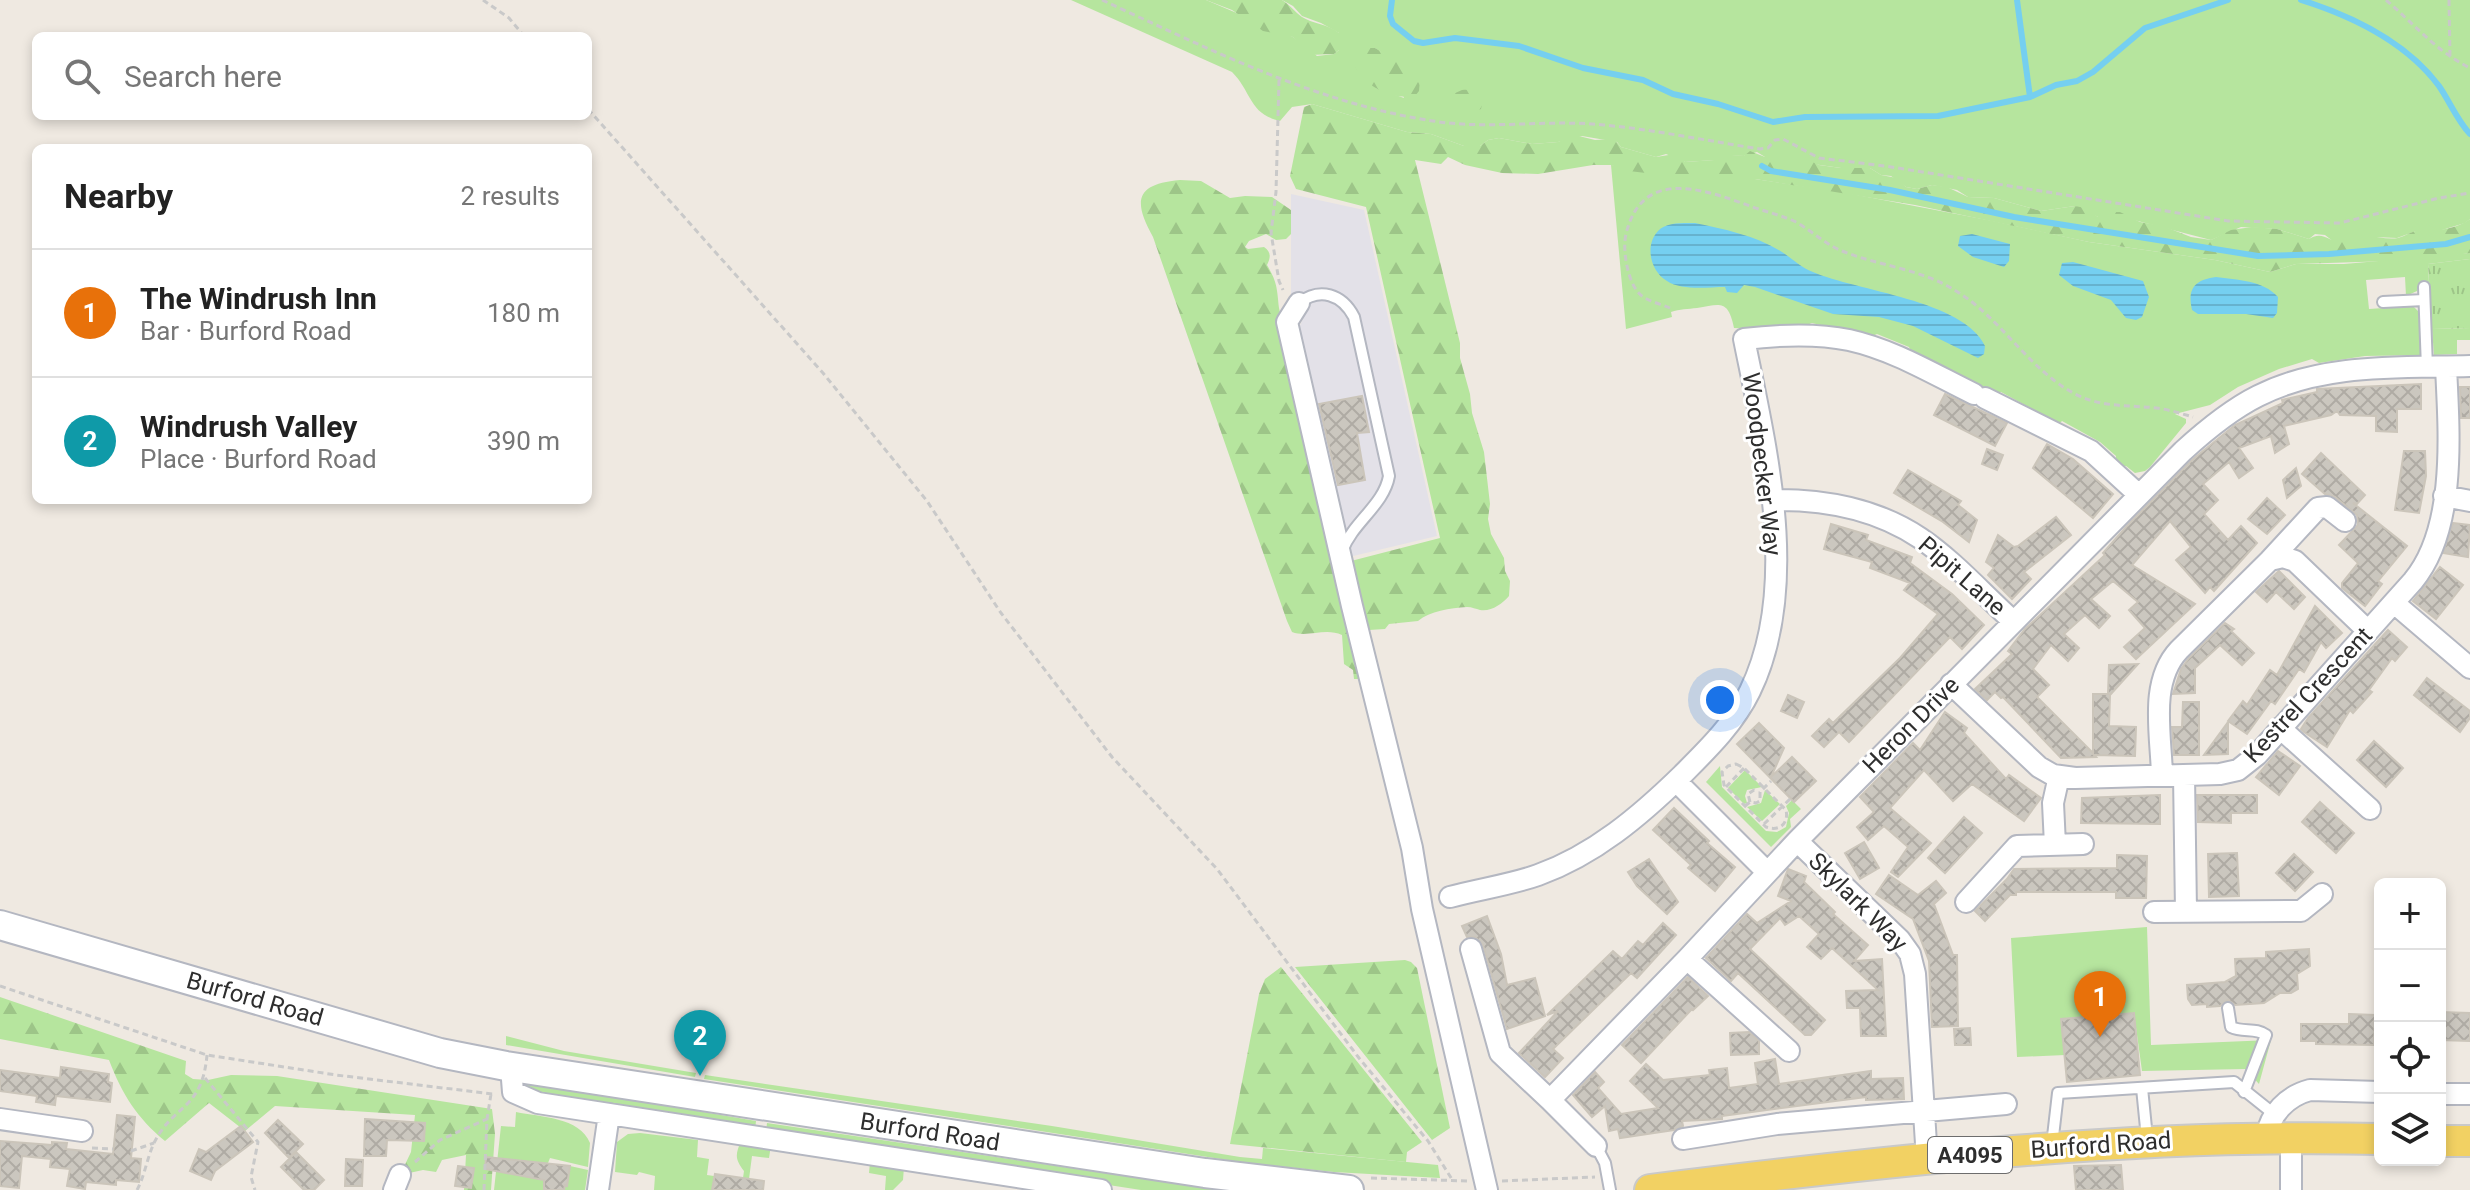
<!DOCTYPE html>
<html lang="en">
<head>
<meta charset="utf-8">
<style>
  :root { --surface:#fff; --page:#f2f2f2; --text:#222; --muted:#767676; --line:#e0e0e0; --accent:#4264fb }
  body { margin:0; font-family:Roboto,sans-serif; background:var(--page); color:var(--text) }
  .controls { position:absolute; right:24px; bottom:24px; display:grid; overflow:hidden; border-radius:12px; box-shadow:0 4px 12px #0003 }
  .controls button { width:72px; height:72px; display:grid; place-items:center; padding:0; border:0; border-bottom:2px solid var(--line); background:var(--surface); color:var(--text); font:40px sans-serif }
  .you { position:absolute; left:1720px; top:700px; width:28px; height:28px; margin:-20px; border:6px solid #fff; border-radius:50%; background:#1a73e8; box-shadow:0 0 0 12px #1a73e833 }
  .badge { display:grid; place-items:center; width:52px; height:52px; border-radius:50%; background:var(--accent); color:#fff; font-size:26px; font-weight:700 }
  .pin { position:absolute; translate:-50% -66px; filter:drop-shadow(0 2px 4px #0008) }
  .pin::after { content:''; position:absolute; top:42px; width:28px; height:24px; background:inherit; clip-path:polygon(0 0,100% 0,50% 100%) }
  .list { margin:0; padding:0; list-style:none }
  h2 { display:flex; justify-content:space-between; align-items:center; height:104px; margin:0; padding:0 32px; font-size:34px }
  h2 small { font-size:26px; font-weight:400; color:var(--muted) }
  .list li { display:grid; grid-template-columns:52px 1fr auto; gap:24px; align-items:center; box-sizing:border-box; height:128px; padding:0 32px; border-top:2px solid var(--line) }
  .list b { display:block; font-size:30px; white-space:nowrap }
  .list p { margin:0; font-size:26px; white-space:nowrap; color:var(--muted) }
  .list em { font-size:26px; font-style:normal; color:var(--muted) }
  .icon { flex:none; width:44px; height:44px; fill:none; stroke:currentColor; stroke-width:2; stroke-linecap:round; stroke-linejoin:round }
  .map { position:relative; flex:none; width:2470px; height:1190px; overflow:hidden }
  .search { position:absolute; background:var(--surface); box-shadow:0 4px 12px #0003; left:32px; top:32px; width:560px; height:88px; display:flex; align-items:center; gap:20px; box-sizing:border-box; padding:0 28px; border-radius:12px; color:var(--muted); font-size:30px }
  .panel { position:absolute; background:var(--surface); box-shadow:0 4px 12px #0003; left:32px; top:144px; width:560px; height:360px; border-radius:12px }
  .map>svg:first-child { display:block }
  .industrial { fill:#e3e1e8 }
  .grass { fill:#b6e59e; fill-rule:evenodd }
  .forest { fill:url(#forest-firs) }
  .park { fill:url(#park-tufts) }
  .water { fill:url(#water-rules) }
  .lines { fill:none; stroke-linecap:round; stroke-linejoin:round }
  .stream { stroke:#75cff0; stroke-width:6 }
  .building { fill:url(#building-cross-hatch); stroke:#cbc5ba; stroke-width:2 }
  .service-casing { stroke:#b4b7c1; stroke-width:14 }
  .minor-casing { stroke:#b4b7c1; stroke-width:24 }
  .secondary-casing { stroke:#b4b7c1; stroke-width:32 }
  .primary-casing { stroke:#c9c9c9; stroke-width:34 }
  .path { stroke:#c9c9c9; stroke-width:3; stroke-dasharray:6 4; stroke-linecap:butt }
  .service { stroke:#fff; stroke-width:10 }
  .minor { stroke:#fff; stroke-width:20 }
  .secondary { stroke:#fff; stroke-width:28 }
  .primary { stroke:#f2d163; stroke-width:30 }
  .labels { text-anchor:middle; stroke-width:6; stroke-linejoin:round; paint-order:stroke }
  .shield { fill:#fff; stroke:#6d6d6d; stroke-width:2 }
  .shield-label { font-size:22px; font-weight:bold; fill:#2e2e2e }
  .street-label { font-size:24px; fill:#2e2e2e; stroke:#fff }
</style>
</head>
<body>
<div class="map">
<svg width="2470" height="1190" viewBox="0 0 2470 1190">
  <defs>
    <pattern id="forest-firs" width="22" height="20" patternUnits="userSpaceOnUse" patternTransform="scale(2)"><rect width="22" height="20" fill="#b6e59e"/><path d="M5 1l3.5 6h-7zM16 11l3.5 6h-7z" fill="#9dc588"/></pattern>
    <pattern id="park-tufts" width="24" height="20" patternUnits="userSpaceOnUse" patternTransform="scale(2)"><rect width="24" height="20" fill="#b6e59e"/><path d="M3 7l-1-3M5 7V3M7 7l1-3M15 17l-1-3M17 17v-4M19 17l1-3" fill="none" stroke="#9dc588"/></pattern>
    <pattern id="water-rules" width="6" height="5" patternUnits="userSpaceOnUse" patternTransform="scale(2)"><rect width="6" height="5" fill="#75cff0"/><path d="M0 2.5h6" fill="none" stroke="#66b2ce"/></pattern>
    <pattern id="building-cross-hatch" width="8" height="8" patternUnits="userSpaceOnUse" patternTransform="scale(2)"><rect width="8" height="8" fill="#cbc7bf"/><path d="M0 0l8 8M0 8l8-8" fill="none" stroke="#afaba4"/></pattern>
  </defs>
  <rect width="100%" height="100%" fill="#efe9e1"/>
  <!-- industrial -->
  <path class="industrial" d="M1291 194 1364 210 1437 536 1349 557 1353 538 1342 530 1298 330 1307 310 1291 298Z"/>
  <!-- grass -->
  <path class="grass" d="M1071 0H1206L1293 37 1317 56 1334 54 1339 50V33L1321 23 1302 16 1293 6 1282 0H2470V219L2465 223 2432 233 2416 231 2397 238 2375 237 2352 242H2334L2325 235 2315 234 2309 239 2277 229 2241 227 2211 240 2134 220 2098 217 2075 206 2041 211 1994 198 1968 197 1957 190 1932 185 1917 189 1906 187 1891 176 1881 175 1870 168H1841L1765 157 1757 152 1744 156 1720 155 1715 160 1685 162 1666 154 1656 157 1621 147 1617 142 1582 136 1558 142 1532 144 1499 138 1488 140 1480 146H1464L1431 134 1407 132 1312 104 1292 107 1280 121C1249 114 1252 92 1232 72ZM1375 48 1391 59 1404 98 1376 88Z
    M1611 165 1755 179 1836 191 1993 221 2089 242 2215 260 2270 272 2296 264H2344L2470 253V259L2428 264 2429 284H2419L2417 291 2406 296 2405 277 2366 280 2369 309 2413 306 2419 312 2422 355 2365 356 2319 363 2312 359 2279 369 2238 387 2210 405 2175 414 2186 419V423L2150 467 2145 471 2135 473 2126 466 2119 467 2116 463V456L2100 442 2062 421 2058 425 2047 421 2045 416 2001 392 1991 394 1912 354 1909 347 1877 334 1870 337 1812 323 1799 328 1782 330 1734 328C1728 298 1719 305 1697 308 1688 309 1680 309 1671 312L1672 317 1626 329Z
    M2470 328V340H2457V354L2434 355 2432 329Z
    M1720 766 1722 787 1766 831 1777 832 1786 827 1789 813 1786 806 1792 800 1801 809 1790 819 1791 827 1771 847 1706 782Z
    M1745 770 1762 787 1747 790 1745 796 1747 803 1744 804 1728 788Z
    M1765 790 1780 804 1762 821 1747 807 1761 803Z
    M2147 927 2151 1045 2271 1040 2259 1084 2245 1069 2142 1071 2134 1013 2062 1019 2065 1055 2017 1057 2011 938Z
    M506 1036 564 1051 696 1073 695 1077 506 1045Z
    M705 1075 1052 1126 1240 1157 1262 1159 1263 1148 1438 1165 1440 1178 1334 1172 1240 1162 704 1079Z
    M534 1083 756 1121 755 1130 541 1096 525 1087 527 1084Z
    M516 1112C540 1117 580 1117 590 1143L588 1167 550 1158 544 1173V1190H494L501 1126 515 1127Z
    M767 1123 1219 1190H1141L766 1132Z
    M640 1133 698 1140 697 1157 709 1159 707 1175 714 1176 712 1190H654L655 1176 639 1172 637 1175 615 1172 617 1142 628 1134Z
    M741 1141 771 1145 769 1158 752 1156 749 1179 743 1178 744 1171C735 1159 735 1155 741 1141Z
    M870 1162 904 1167 903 1180 893 1190H885L886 1176 869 1173Z
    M570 1166 588 1170 585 1190H564Z"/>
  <!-- forest -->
  <path class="forest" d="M1206 0H1282C1290 5 1295 12 1302 17 1313 24 1328 24 1339 33V50L1334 54 1310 55 1293 37 1263 31 1232 10Z
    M1369 48H1375L1415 72 1420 79 1419 91 1415 96C1391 100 1366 87 1355 66 1357 57 1360 52 1369 48Z
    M1462 90C1478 89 1485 93 1481 109L1471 113 1454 108 1453 94Z
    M1312 104 1407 132 1431 134 1464 146H1480L1488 140 1499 138 1532 144 1558 142 1575 135 1595 140 1614 139 1621 147 1656 157 1675 154 1685 162 1714 160 1720 154 1744 156 1750 151 1765 157 1789 156 1807 159 1819 165 1841 168H1870L1881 175 1897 178 1906 187 1917 189 1932 185 1947 187 1968 197 1994 198 2041 211 2075 206 2085 208 2098 217 2108 212H2120L2140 222 2163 226 2191 237 2211 240 2231 230 2252 227 2277 229 2309 239C2323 230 2328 242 2343 242 2352 242 2358 236 2366 236 2376 236 2388 240 2398 238 2406 236 2413 230 2422 230 2438 231 2457 229 2470 219V253L2422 260 2296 264 2270 272 2215 260 2089 242 1915 205 1755 179 1705 180 1629 171 1611 165H1593L1538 174 1502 173 1465 165 1448 157 1441 164 1415 160 1460 343V358L1470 394 1472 413 1484 452 1490 504 1488 519 1491 534 1504 558 1505 571 1510 581 1509 596C1502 604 1491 612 1480 610 1476 609 1472 607 1467 607 1450 608 1430 611 1418 621L1389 624 1385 629 1369 630 1351 561 1440 538 1366 207 1296 189 1290 176 1303 112 1304 107Z
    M1180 180 1201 181 1230 198 1245 196 1272 197 1291 210V234L1286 239 1276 240 1266 234 1249 241 1245 247 1248 249 1264 247C1271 252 1271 257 1267 265 1277 282 1277 288 1279 308L1360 679H1354L1353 670 1344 664 1342 635C1325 627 1308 638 1292 632L1287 621 1153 237C1133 201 1135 184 1180 180Z
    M1405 960 1411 962 1417 968 1450 1128 1432 1140 1295 967Z
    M1281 967 1422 1142 1407 1152 1406 1162 1230 1144 1259 994 1265 979Z
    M0 997 186 1061 185 1074 193 1079 208 1080 231 1075 277 1076 492 1109 495 1134 491 1190H464L466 1155 442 1160 436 1172 423 1170 400 1175 411 1152 415 1115 275 1106 245 1131 209 1103 165 1141C137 1118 122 1094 109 1060L0 1039Z"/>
  <!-- park -->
  <path class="park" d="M2470 259V328L2432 329 2428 264Z"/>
  <!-- water -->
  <path class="water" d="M1695 223C1724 229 1757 236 1782 252 1793 259 1800 267 1813 272 1856 291 1964 300 1985 346L1984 354 1978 358 1913 326 1879 317 1833 314 1755 287 1744 285 1737 293 1727 292 1725 287C1708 287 1682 291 1667 281 1651 272 1644 246 1658 231 1666 222 1683 223 1695 223Z
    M1972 234 2010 244 2009 261 2004 267 1973 257 1958 246 1960 236Z
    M2073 262 2143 281 2149 297 2142 317 2136 320 2126 318 2111 300 2073 286 2059 275 2062 263Z
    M2216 277C2237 280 2263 280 2278 297L2277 313 2273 318 2246 314H2198L2192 310C2187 288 2195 280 2216 277Z"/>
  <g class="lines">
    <!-- stream -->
    <path class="stream" d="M1392 0 1390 16 1393 24 1414 41 1423 43 1455 38 1519 46 1583 68 1643 80 1673 94 1718 104 1773 122 1805 117 1938 116 2030 97
      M2017 0 2030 97 2056 85 2077 81 2093 72 2145 28 2228 0
      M2301 0C2352 16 2406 42 2439 86 2450 102 2457 120 2470 134
      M1762 166 1771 171 1890 190 2014 217 2258 256 2329 254 2446 244 2470 237"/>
  </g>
  <!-- building -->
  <path class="building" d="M2421 384V409H2397V432L2376 431V416L2340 415 2337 411 2331 415 2284 426 2289 444 2275 453 2271 436 2239 448 2253 468 2239 478 2229 462 2203 484 2218 500 2204 514 2228 540 2241 526 2257 543 2214 591 2210 587 2205 593 2176 560 2191 547 2170 521 2132 565 2195 604 2136 659 2124 647 2145 628 2129 610 2138 602 2113 581 2091 599 2110 616 2099 628 2085 615 2064 634 2079 648 2068 661 2051 645 2033 669 2049 685 2037 697 2093 753V694H2108L2109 665 2138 664 2110 695 2109 726 2136 727 2135 756 2094 755 2096 757 2061 758 2003 697 2001 698 1995 692 1987 700 1975 689 2012 654 2008 651 2025 629 2105 555 2103 553 2127 526 2192 460 2235 425 2283 403 2282 400 2317 392V389Z
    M2460 387H2470V418H2461Z
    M1945 394 2007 423 1995 446 1934 415Z
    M1362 396 1369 432 1357 433 1365 480 1338 485 1319 404Z
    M2047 444 2073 459 2113 494 2093 518 2033 468Z
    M1987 449 2003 455 1997 470 1982 464Z
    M2404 451H2425L2426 476 2419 513 2395 510Z
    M2321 453 2365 495 2357 504 2353 503 2407 546 2378 581 2382 584 2365 606 2342 588V583L2358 563 2339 545 2358 525 2357 515 2335 497 2325 494 2302 474Z
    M2296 468 2301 486 2287 498 2283 480Z
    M1908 470 1961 501 1958 505 1977 520 1969 542 1943 522 1894 493Z
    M2267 498 2285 515 2267 534 2248 519Z
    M2056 517 2071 535 2024 572 2031 579 2012 599 1988 575 1994 568 1986 562 1998 535 2014 547 2018 546Z
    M2453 523 2470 525 2468 557 2443 553Z
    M1831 524 1868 535 1866 540 1912 557 1910 563 1952 594 1984 625 1962 649 1950 637 1849 742 1839 732 1824 747 1812 736 1829 719 1833 723 1900 658 1938 614 1904 590 1910 583 1870 568 1872 562 1824 549Z
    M2440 567 2463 585 2436 619 2413 601Z
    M2279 571 2305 597 2294 609 2276 592 2267 602 2256 592Z
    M2315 606 2342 633 2326 648 2321 642 2304 672 2299 669 2275 704 2271 701 2247 734 2228 721 2243 701 2247 705 2270 670 2277 675Z
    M2225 623 2234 629 2231 631 2254 653 2242 665 2220 645 2195 668V693L2173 694 2181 669 2189 658Z
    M2388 630 2407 647 2395 661 2392 658 2369 690 2372 692 2353 713 2350 710 2327 747 2304 732 2301 729 2308 718Z
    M2427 678 2470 711V718L2460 732 2414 695Z
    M1788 695 1804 702 1797 718 1781 711Z
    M2183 702H2199V755H2174L2172 727H2182Z
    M1945 712 1967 728 1964 733 2006 779 2009 775 2041 798 2024 821 1972 784 1953 801 1924 770 1890 808 1931 843 1898 877 1891 872 1908 847 1884 826 1868 840 1857 827 1874 812 1860 797 1913 743 1920 750Z
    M2228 722V754L2204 755Z
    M1759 723 1784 748 1771 777 1792 757 1816 781 1794 802 1737 744Z
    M2374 741 2403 768 2386 787 2357 760Z
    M2278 751 2300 766 2279 795 2256 777Z
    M2160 795V824L2081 823 2082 798Z
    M2197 795H2257V813H2231V823L2198 822Z
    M2320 802 2354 833 2336 853 2302 822Z
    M1674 808 1709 841 1707 843 1735 867 1715 891 1688 868 1691 865 1653 830Z
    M1964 817 1982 833 1945 873 1928 858Z
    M1864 842 1879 868 1860 879 1845 853Z
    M2237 853 2239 896 2209 897 2208 854Z
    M2294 854 2313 872 2295 891 2276 873Z
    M2117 855 2147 856 2146 898H2116V892H2016V895H2010L1985 921 1975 911 2007 879 2014 869 2117 868Z
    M1649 859 1678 902 1667 914 1637 886 1628 872Z
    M1788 869 1806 876 1804 882 1835 912 1833 914 1868 945 1854 961 1882 959 1886 1036H1861L1860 1008H1847L1846 991 1878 990 1832 948 1821 959 1807 947 1819 934 1799 916 1785 925 1780 918 1750 949 1825 1020 1811 1035H1805L1738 973 1731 981 1706 958 1747 914 1757 923 1791 901 1778 896Z
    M1889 875 1918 895 1936 881 1946 893 1934 904 1953 955H1957L1958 1026 1932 1027 1929 961 1913 919 1876 894Z
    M1487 916 1501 954 1507 985 1535 978 1545 1016 1507 1029 1483 945 1475 937H1467L1462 926Z
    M1663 923 1676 935 1637 978 1631 973 1553 1049 1563 1058 1545 1077 1519 1053 1558 1011 1547 1015 1613 951 1622 959 1638 941 1643 945Z
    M2309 949 2310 966 2297 974 2298 989 2291 993H2280L2264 1003 2235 1005 2228 1000 2220 1006 2207 1007V1004L2192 1005 2188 999 2187 985 2225 982 2236 976 2235 959 2266 958V952Z
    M1688 977 1708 996 1693 1010 1692 1009 1641 1063 1622 1045Z
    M2440 1012 2470 1013V1041L2440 1040Z
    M2134 1013 2140 1075 2067 1082 2061 1019Z
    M2349 1014 2375 1015 2374 1045 2316 1044V1041H2301V1024H2349Z
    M1970 1028 1971 1045H1955L1954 1029Z
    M1749 1032 1759 1041V1054L1731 1055 1730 1033Z
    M1775 1059 1779 1084 1871 1071V1079L1903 1078 1904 1099 1866 1100V1097L1722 1116V1119L1682 1121 1683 1126 1674 1130 1620 1138 1618 1129 1609 1131 1605 1106 1592 1117 1573 1095 1595 1072 1604 1082 1598 1088 1621 1114 1658 1108 1630 1081 1646 1064 1663 1080 1710 1075 1709 1070 1727 1068 1729 1088 1758 1084 1755 1063Z
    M61 1067 109 1074 108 1082 112 1083 110 1102 56 1096 55 1105 36 1102 37 1096 0 1091V1070L60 1078Z
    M117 1115 135 1117 131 1158 141 1159 139 1182 116 1180V1185L86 1182 85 1189 67 1186 70 1169 50 1167 51 1159 22 1156 19 1188 0 1186V1141L52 1145V1142L67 1143 66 1149 113 1154Z
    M365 1119 425 1123 424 1141 387 1140 386 1156H364Z
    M278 1120 303 1144 289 1158 265 1133Z
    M241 1126 253 1142 215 1171 211 1180 190 1171 199 1149 206 1152Z
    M296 1152 324 1180 314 1190H304L281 1167Z
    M486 1157 570 1166 567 1186 565 1185 564 1190H544V1180L485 1169Z
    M346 1159 363 1160 362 1186H345Z
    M2121 1165 2123 1190H2076L2074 1166Z
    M458 1166 474 1168 471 1188 455 1186Z
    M715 1174 764 1181 763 1190H712Z"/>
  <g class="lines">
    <!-- service casing -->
    <g class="service-casing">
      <path id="service" d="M2424 287 2427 368
        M2383 302 2424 300
        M1299 303C1320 287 1342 294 1354 317L1389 476C1384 505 1353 522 1342 551
        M2228 1008 2231 1027C2243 1033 2256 1027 2266 1035L2244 1092
        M2142 1088 2147 1138
        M2052 1145 2058 1093 2234 1082 2274 1114
        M1596 1146 1605 1163 1610 1190"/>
    </g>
    <!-- minor casing -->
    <g class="minor-casing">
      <path id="minor" d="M1299 303 1287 322 1352 606 1412 848 1422 909 1487 1190
        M1985 398 2091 451 2139 495
        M2444 496 2470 501
        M1772 500C1823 499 1877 509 1920 538 1954 561 1983 594 2013 621
        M2270 560 2318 508 2327 507 2345 521
        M2394 603 2470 668
        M1951 684 2039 767 2053 775 2075 778 2220 774 2238 770 2257 755 2413 581C2457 528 2449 432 2446 367
        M2280 728 2370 809
        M2162 775C2161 734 2149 682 2179 650L2270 560 2283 557 2295 561 2368 631
        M2184 775 2186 911
        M1676 781 1767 872
        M1797 841 1900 940 1910 954 1915 974 1927 1159
        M2055 845 2053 803 2059 776
        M1450 897C1479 889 1510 885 1538 875 1594 855 1640 816 1682 775 1707 750 1734 724 1750 691 1801 586 1766 448 1744 339 1778 335 1815 333 1849 340 1894 350 1933 374 1974 394
        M1966 902 2017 846 2083 844
        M2154 912 2301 911 2322 894
        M1471 949 1500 1053 1550 1100
        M1687 959 1789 1051
        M511 1067 513 1092 538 1103 1101 1190
        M2440 1094H2470
        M0 1119 82 1131
        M2266 1137C2270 1114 2287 1096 2310 1090L2380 1092
        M1683 1139 1777 1124 2006 1104
        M1596 1146 1550 1100 1687 959 1797 841 2183 451C2206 430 2230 410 2258 396 2323 363 2399 368 2470 366
        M394 1190 400 1175
        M598 1190 609 1114
        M2291 1190V1137"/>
    </g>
    <!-- secondary casing -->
    <g class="secondary-casing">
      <path id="secondary" d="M0 925 440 1053 506 1066 1205 1173 1349 1190"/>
    </g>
    <!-- primary casing -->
    <g class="primary-casing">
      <path id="primary" d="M2440 1141H2470
        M1650 1190C1892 1160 2135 1133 2380 1139"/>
    </g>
    <!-- path -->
    <path class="path" d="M483 0 509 18 524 36
      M1102 0C1209 49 1316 103 1433 121 1490 130 1547 119 1604 125 1656 130 1708 141 1760 149L1768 148 1775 140 1783 139 1819 158 1885 166 2228 221 2340 223 2439 198 2470 193
      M2386 0C2414 24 2436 51 2470 68
      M2449 0 2450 58
      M1279 80 1276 192 1271 233 1279 281 1283 290
      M588 109 823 373 927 501 1001 613 1112 757 1217 869 1359 1058 1428 1141 1453 1181
      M1670 308C1661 304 1650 302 1642 296 1628 286 1622 250 1626 234 1642 167 1703 189 1750 206 1766 212 1781 215 1796 222 1812 231 1825 244 1842 251 1879 266 1922 269 1956 291 2001 318 2028 369 2075 394 2104 409 2132 404 2163 409 2173 411 2183 414 2193 417
      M1736 764 1744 768 1786 810C1789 823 1780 832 1766 827L1724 785 1722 772 1728 766Z
      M1726 787 1744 768
      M1750 802 1748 794 1754 790 1758 791
      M1745 806 1750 802 1756 803 1760 801V792L1771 781
      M1764 824 1790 799
      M0 986 207 1055 336 1075 493 1094
      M205 1078 258 1142 251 1177 255 1190
      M92 1148 113 1149
      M131 1151 154 1143
      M415 1162 440 1140 487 1119
      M1371 1178 1467 1181
      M1502 1181 1595 1177
      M137 1190C145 1175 147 1158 154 1143 173 1104 202 1111 207 1055
      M484 1190 487 1119 491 1094"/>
    <!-- service -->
    <use href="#service" class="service"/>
    <!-- minor -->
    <use href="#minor" class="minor"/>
    <!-- secondary -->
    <use href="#secondary" class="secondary"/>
    <!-- primary -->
    <use href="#primary" class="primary"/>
  </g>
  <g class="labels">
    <!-- shield labels -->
    <rect class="shield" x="1928" y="1137" width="84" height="36" rx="6"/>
    <g class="shield-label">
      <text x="1970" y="1163">A4095</text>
    </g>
    <!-- street labels -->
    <g class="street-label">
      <text transform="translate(1762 464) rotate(83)" y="8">Woodpecker Way</text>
      <text transform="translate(1962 576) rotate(41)" y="8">Pipit Lane</text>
      <text transform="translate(2308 695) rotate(-47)" y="8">Kestrel Crescent</text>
      <text transform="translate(1911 725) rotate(-45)" y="8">Heron Drive</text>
      <text transform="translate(1858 902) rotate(45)" y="8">Skylark Way</text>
      <text transform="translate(255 999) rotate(16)" y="8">Burford Road</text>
      <text transform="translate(930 1132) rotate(9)" y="8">Burford Road</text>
      <text transform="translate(2101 1145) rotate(-4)" y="8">Burford Road</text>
    </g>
  </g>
</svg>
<div class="controls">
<button>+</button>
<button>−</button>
<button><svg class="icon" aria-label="locate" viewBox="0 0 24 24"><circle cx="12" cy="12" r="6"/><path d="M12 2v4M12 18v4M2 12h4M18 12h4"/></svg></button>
<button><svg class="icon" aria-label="layers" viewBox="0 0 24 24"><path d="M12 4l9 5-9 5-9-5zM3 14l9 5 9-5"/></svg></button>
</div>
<div class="you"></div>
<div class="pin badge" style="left:2100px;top:1037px;background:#e8710a">1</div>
<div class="pin badge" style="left:700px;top:1076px;background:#0f9aa8">2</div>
<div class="search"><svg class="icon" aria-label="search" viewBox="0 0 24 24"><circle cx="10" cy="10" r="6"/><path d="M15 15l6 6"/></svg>Search here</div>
<section class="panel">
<h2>Nearby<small>2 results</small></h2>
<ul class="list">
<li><span class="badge" style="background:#e8710a">1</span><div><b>The Windrush Inn</b><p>Bar · Burford Road</p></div><em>180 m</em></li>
<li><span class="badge" style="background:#0f9aa8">2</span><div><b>Windrush Valley</b><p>Place · Burford Road</p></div><em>390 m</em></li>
</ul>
</section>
</div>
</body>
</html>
